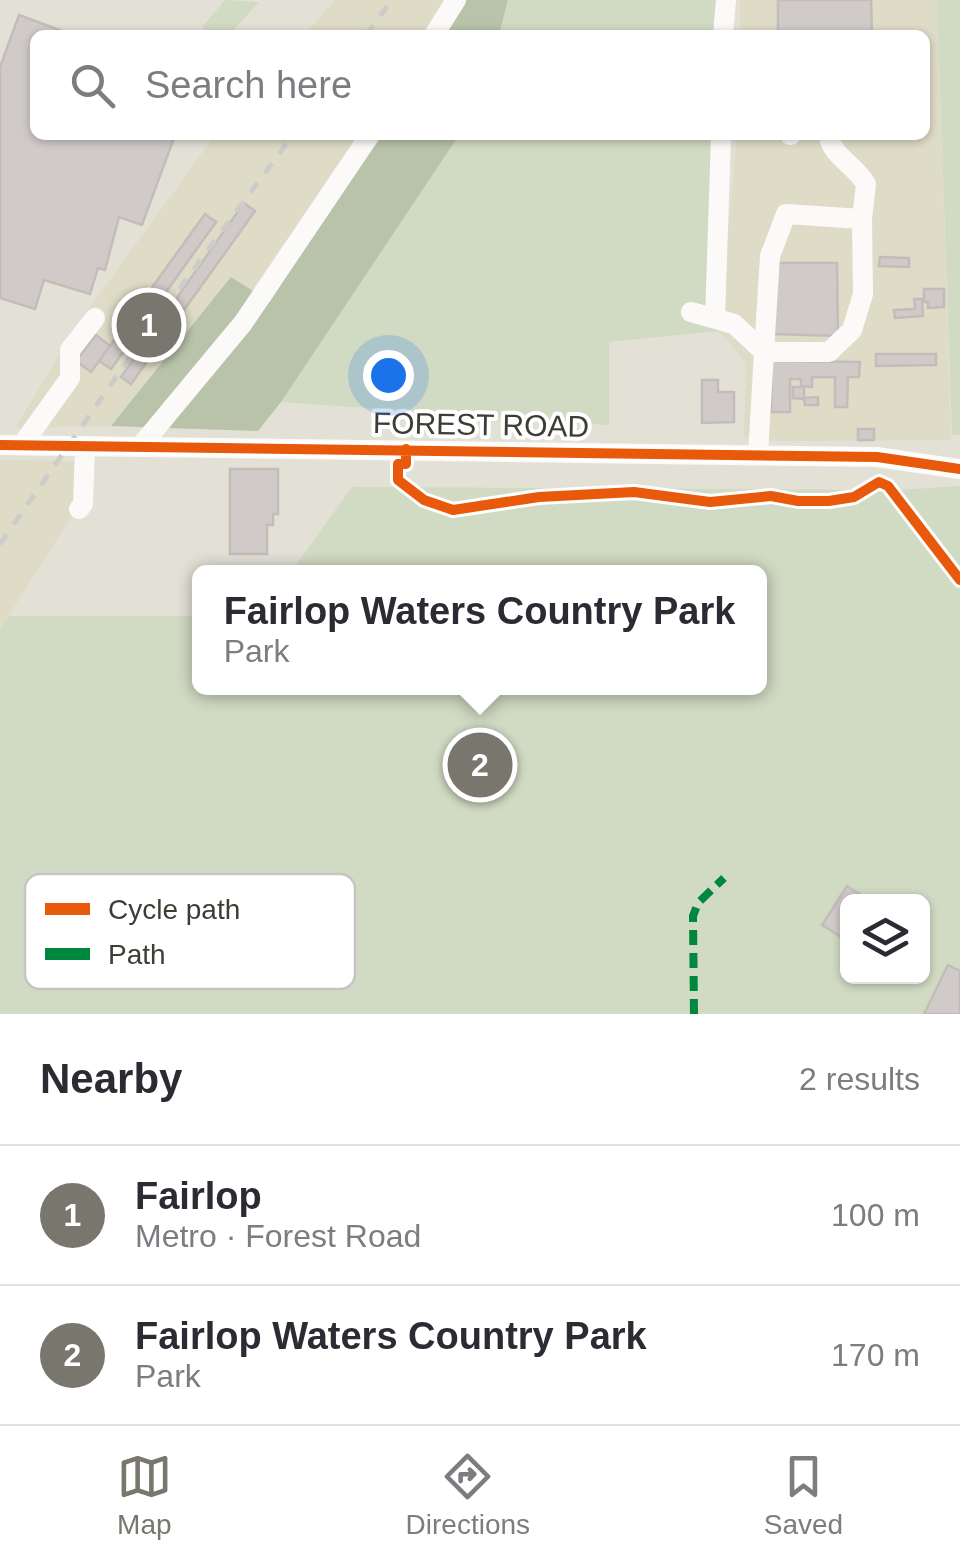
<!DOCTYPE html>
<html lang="en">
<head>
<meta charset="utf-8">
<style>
  :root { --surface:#fff; --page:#f2f2f3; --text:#2b2b33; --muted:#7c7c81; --line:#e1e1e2; --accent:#78766d }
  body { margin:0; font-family:Helvetica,sans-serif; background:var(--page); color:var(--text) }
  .controls { position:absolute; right:30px; bottom:30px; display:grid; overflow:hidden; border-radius:15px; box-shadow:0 2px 8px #0004 }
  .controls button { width:90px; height:90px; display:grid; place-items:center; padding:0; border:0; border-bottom:2px solid var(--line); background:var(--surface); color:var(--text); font:50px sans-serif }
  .you { position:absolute; left:388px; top:375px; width:35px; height:35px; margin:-25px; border:8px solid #fff; border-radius:50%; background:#1a73e8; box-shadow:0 0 0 15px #1a73e833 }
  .badge { display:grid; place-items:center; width:65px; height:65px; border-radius:50%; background:var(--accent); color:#fff; font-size:32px; font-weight:700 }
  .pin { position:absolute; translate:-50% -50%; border:5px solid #fff; box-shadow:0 2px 10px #0006 }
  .popup { position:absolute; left:192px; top:565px; width:575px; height:130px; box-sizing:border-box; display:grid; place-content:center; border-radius:15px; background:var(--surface); filter:drop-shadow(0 2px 8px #0005); font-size:32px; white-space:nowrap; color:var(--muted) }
  .popup b { font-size:38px; color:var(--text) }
  .popup::after { content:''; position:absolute; left:50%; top:100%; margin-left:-20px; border:20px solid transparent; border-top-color:var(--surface) }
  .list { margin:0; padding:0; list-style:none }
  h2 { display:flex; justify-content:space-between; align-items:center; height:130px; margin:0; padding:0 40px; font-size:42px }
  h2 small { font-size:32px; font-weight:400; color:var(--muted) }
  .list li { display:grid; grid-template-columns:65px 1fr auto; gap:30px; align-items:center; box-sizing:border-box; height:140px; padding:0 40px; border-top:2px solid var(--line) }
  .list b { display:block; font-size:38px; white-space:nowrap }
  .list p { margin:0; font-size:32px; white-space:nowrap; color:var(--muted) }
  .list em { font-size:32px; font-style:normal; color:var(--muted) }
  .icon { flex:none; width:55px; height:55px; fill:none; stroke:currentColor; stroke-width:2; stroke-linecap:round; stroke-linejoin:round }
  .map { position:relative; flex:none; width:960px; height:1014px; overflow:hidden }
  .search { position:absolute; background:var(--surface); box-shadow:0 2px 8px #0004; left:30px; right:30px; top:30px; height:110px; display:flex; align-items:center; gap:25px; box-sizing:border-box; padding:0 35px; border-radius:15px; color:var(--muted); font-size:38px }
  .sheet { height:410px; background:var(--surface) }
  nav { display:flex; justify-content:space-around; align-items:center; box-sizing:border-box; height:140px; border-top:2px solid var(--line); background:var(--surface); font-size:28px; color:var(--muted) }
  nav a { display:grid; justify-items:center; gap:5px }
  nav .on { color:var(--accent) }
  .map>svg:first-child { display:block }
  .built { fill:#dedbc7 }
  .green { fill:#d1dac3; fill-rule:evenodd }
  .forest { fill:#b8c3aa }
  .building { fill:#d0cbc8; stroke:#c2bdba; stroke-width:2.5 }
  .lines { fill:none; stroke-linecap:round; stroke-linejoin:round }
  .minor { stroke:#fbfaf9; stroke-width:20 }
  .rail { stroke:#ccccc8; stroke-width:5; stroke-dasharray:12 12; stroke-linecap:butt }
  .quiet { stroke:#00873e; stroke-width:8; stroke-dasharray:15 8; stroke-linecap:butt }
  .cycleway-casing { stroke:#fff; stroke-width:16 }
  .cycleway { stroke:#e8590c; stroke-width:10 }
  .labels { text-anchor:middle; stroke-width:8; stroke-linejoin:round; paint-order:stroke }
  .street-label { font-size:30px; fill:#3e3d35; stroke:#fff }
  .key { fill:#fff; stroke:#c5c5c2; stroke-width:2.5 }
  .key-label { font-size:28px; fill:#3e3d35 }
</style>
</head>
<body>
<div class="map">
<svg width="960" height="1014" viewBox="0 0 960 1014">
  <rect width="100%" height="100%" fill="#e3e1d6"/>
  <!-- built -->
  <path class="built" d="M335 0H504L493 35H304Z
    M740 0H937L951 440 777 441 744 437 746 363 719 331 737 135H925V35H740Z
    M215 135H439L211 429 111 426 15 428 80 321Z
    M0 460 83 461 79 505 0 629Z"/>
  <!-- green -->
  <path class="green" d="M225 0 259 2 229 35H211L202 27Z
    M508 0H726L725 35H499Z
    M937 0H960V435H952Z
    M459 135H723L719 331 609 342V425L281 402Z
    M960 486V1014H0V629L9 616H200V688H760V572H291L352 487 900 490ZM848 902H922V976H848Z"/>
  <!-- forest -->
  <path class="forest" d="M462 0H508L499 35H440Z
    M376 135H459L281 402 258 431 111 426 231 277 270 302Z"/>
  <!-- building -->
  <path class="building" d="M778 0H871L872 35H778Z
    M19 15 73 35H35V135H175L142 225 119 217 105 270 98 268 90 294 44 280 35 309 0 298V67Z
    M244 203 255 211 131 384 121 377Z
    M205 214 216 222 111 369 99 361Z
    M880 257 909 258V267L879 266Z
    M773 263H837L838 336 773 334Z
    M924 289H944V307L928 308V302H924Z
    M914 299H922L923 316 895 318 894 310 915 309Z
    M96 335 110 346 91 372 76 361Z
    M876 354H936V365L876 366Z
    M772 361 860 362 859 377H848L847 407H835V377H812V387L801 386V379H790V412H771Z
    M702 380H718V392H734V422L702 423Z
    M793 387H804V398L818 397V405H805L804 399 793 398Z
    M858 429H874V440H858Z
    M230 469H278V514H273V525H267V554H230Z
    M847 886 872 902H848V941L822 925Z
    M948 965 960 971V1014H924Z"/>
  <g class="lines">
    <!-- minor -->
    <path class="minor" d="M434 35 456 0
      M723 35 726 0
      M790 135H791
      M829 137C832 156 856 166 866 184L862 219
      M786 214 862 219 863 294 852 330 829 352H764L770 256Z
      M691 312 734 324 764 352 758 455
      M715 319 721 135
      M0 445 877 457 960 469
      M22 445 70 378V350L95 318
      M140 447 243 323 370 135
      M79 509 83 504 85 446"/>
    <!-- rail -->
    <path class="rail" d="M366 35 392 0
      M0 544 151 327 293 135"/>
    <!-- quiet -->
    <path class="quiet" d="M694 1014 693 916 698 903 724 878"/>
    <!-- cycleway casing -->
    <g class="cycleway-casing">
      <path id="cycleway" d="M0 445 877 457 960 469
        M406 449V464H398V480L424 500 453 510 539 497 634 492 710 502 771 496 798 501H829L854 497 879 482 888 486 960 580"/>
    </g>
    <!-- cycleway -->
    <use href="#cycleway" class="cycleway"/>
  </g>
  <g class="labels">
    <!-- street labels -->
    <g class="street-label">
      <text transform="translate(481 425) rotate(1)" y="10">FOREST ROAD</text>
    </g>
  </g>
  <!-- legend -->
  <rect x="25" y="874" width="330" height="115" rx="15" class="key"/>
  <rect x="45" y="903" width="45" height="12" fill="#e8590c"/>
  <rect x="45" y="948" width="45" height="12" fill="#00873e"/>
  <g class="key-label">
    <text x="108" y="919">Cycle path</text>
    <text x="108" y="964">Path</text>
  </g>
</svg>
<div class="controls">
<button><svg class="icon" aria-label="layers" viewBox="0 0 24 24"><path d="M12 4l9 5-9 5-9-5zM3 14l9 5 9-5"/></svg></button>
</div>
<div class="you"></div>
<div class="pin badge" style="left:149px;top:325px">1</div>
<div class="pin badge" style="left:480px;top:765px">2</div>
<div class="popup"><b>Fairlop Waters Country Park</b>Park</div>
<div class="search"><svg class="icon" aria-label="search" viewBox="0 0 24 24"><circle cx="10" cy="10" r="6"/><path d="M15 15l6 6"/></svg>Search here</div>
</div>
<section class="sheet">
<h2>Nearby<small>2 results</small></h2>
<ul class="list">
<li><span class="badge">1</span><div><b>Fairlop</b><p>Metro · Forest Road</p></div><em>100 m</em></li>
<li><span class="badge">2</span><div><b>Fairlop Waters Country Park</b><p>Park</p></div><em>170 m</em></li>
</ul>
</section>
<nav>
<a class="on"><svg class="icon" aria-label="map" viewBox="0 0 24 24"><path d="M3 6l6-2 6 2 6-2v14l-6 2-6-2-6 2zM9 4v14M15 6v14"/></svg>Map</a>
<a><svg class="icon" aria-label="directions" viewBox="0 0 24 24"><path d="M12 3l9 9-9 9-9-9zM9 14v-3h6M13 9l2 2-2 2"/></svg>Directions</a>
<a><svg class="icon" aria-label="saved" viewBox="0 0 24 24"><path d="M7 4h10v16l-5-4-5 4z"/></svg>Saved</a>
</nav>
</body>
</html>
